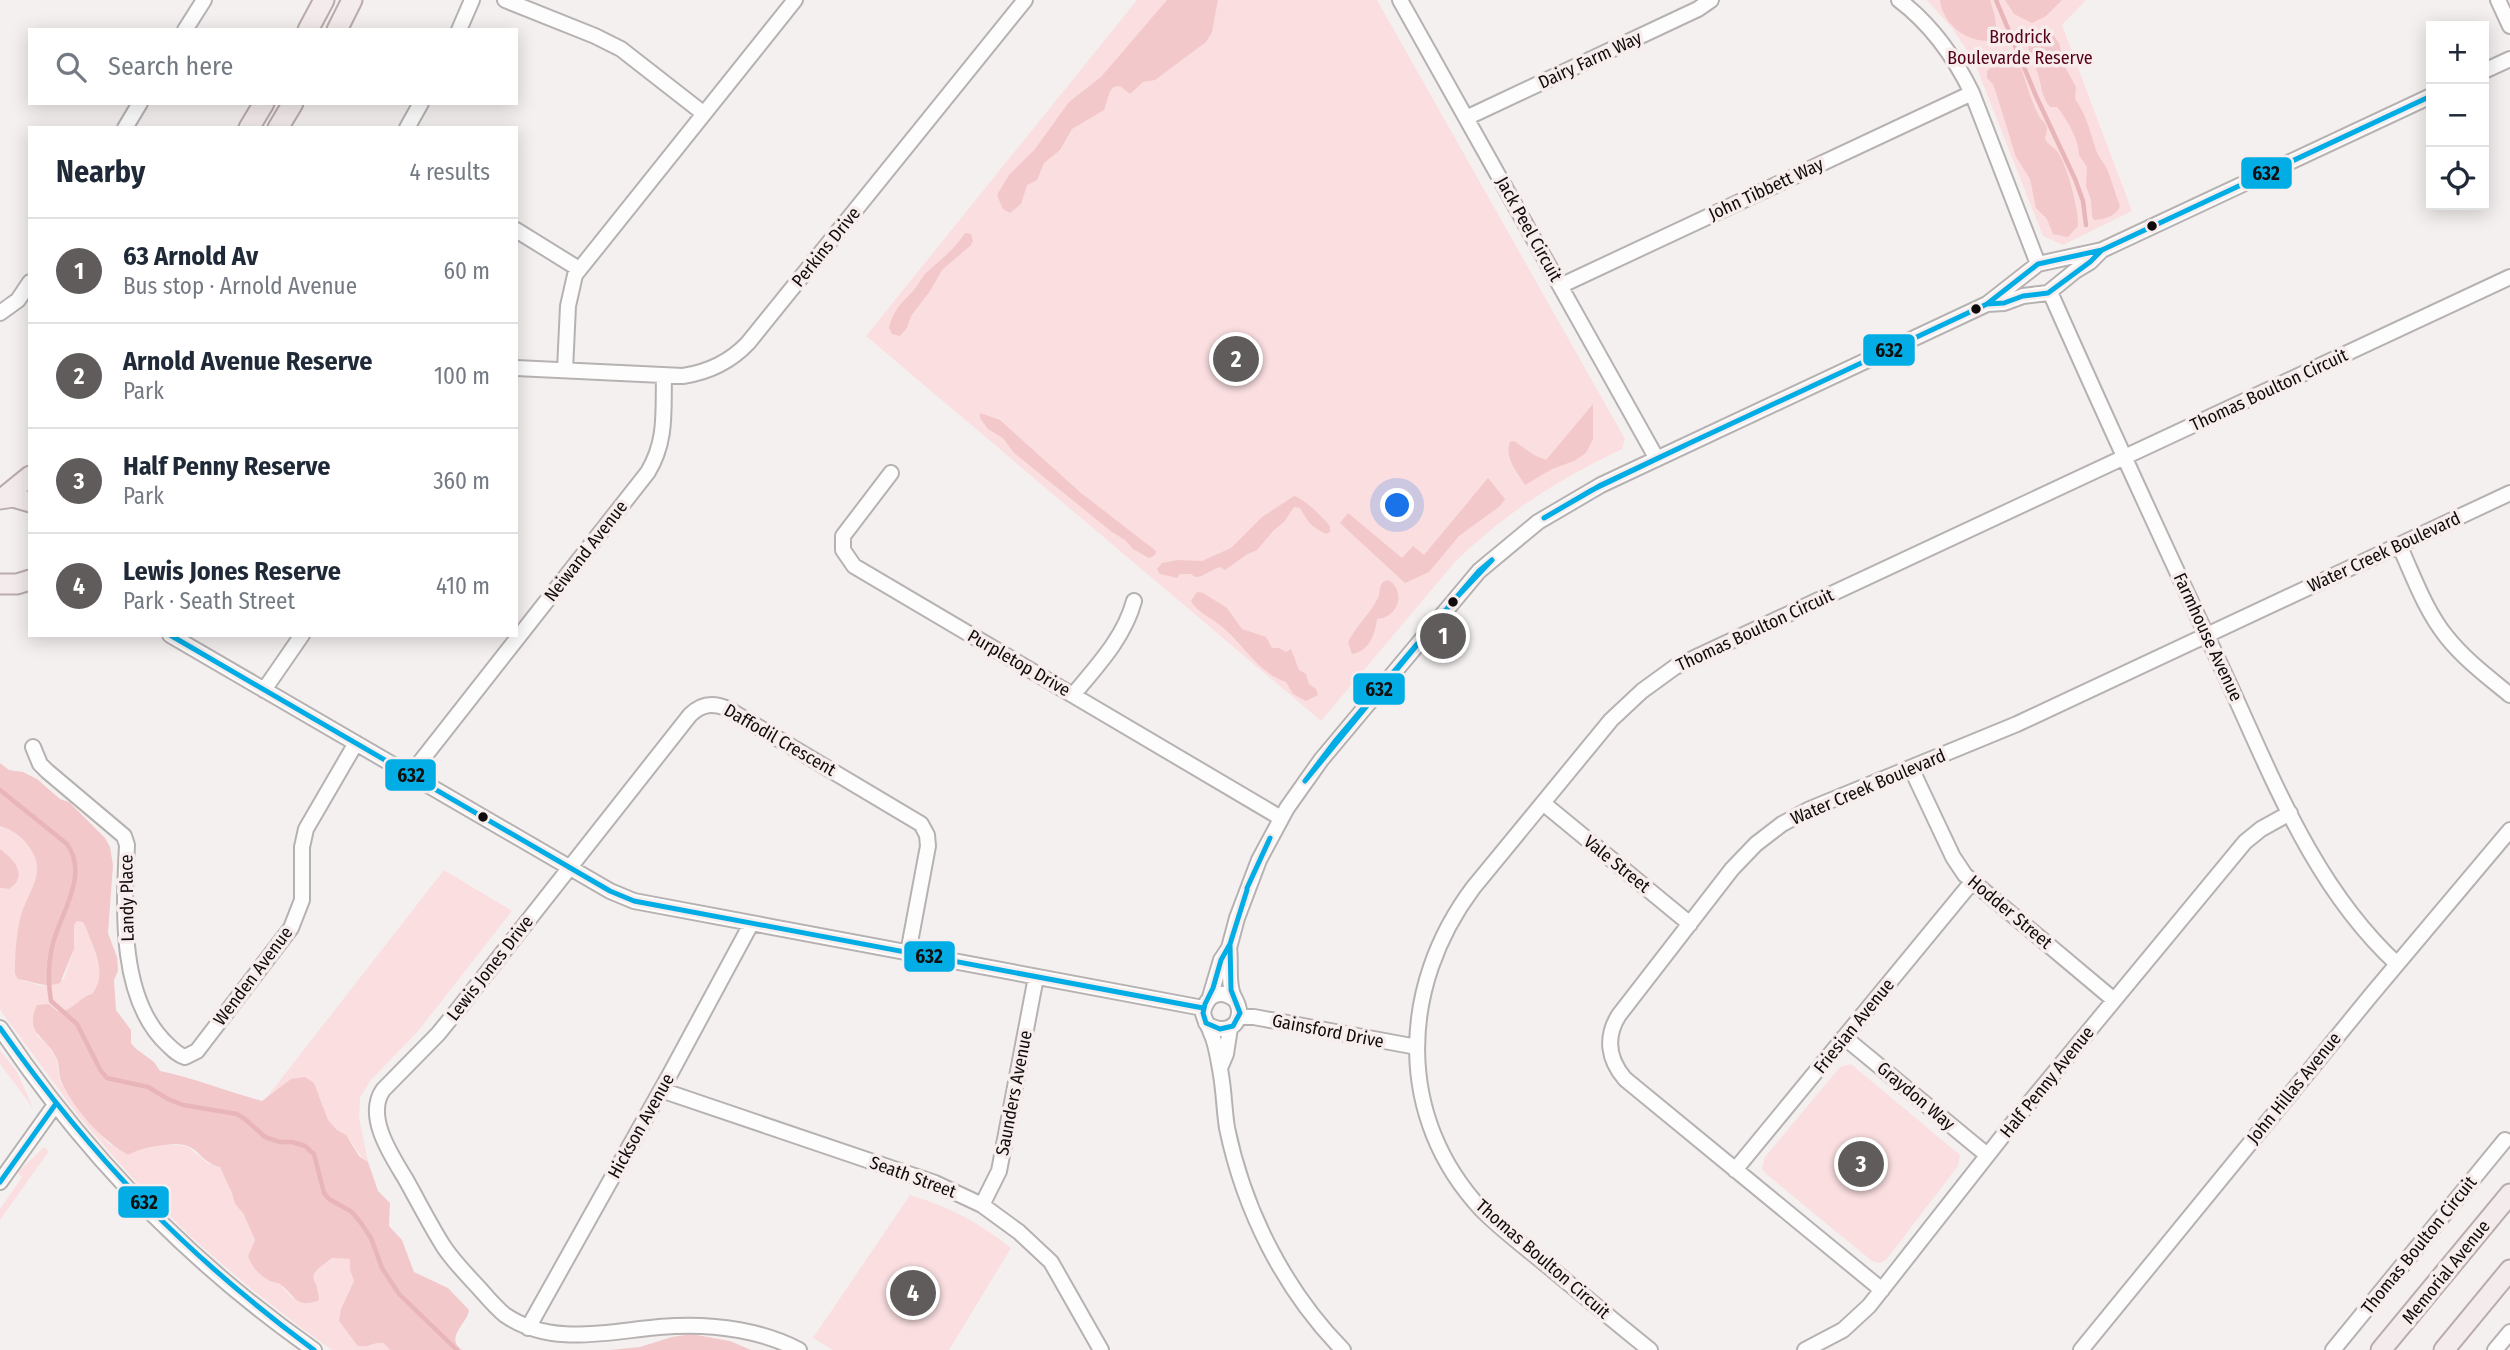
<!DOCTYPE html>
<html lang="en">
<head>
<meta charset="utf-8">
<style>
  :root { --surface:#fff; --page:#f2f2f3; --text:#1f2937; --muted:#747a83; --line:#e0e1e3; --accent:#605c5c }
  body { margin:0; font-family:"Fira Sans Condensed",sans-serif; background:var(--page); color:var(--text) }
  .controls { position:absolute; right:21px; top:21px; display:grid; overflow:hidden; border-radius:0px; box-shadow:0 4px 18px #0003 }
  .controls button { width:63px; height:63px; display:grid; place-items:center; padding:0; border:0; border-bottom:2px solid var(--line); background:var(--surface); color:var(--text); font:35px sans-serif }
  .you { position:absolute; left:1398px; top:506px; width:24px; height:24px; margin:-18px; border:5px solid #fff; border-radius:50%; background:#1a73e8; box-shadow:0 0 0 10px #1a73e833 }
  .badge { display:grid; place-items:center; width:46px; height:46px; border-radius:50%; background:var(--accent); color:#fff; font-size:23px; font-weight:700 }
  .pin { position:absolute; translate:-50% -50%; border:4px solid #fff; box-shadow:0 2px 7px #0006 }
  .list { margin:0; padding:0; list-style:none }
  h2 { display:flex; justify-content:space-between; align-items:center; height:91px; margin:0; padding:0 28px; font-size:30px }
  h2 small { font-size:23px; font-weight:400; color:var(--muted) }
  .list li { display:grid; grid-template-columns:46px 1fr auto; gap:21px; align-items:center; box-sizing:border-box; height:105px; padding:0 28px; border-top:2px solid var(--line) }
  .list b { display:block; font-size:26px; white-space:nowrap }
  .list p { margin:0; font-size:23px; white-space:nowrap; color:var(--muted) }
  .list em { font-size:23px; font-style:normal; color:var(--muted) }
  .icon { flex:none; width:38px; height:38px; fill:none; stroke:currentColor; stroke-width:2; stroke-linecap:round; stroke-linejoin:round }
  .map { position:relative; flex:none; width:2510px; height:1350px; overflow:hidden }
  .search { position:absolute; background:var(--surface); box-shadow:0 4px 18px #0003; left:28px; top:28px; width:490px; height:77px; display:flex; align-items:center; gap:18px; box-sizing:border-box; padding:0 24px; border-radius:0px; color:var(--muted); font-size:26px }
  .panel { position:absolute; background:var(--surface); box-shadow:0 4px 18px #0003; left:28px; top:126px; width:490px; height:511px; border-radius:0px }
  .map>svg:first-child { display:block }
  .green { fill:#fadee0 }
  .forest { fill:#f2c8cb }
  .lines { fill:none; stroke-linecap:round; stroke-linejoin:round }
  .stream { stroke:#e8b5b9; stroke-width:4.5 }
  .minor-casing { stroke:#b7b2b2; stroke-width:18 }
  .major-casing { stroke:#baabac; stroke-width:23 }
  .minor { stroke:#fefdfd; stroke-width:14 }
  .major { stroke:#f3ebec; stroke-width:19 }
  .bus-1-casing { stroke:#f8eded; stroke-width:10 }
  .bus-1 { stroke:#01ade4; stroke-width:5 }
  .bus-dot { fill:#100c0c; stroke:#f8eded; stroke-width:2.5 }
  .labels { text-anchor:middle; stroke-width:7; stroke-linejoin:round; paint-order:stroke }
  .park-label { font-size:18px; fill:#550118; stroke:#f8eded }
  .street-label { font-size:18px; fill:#100c0c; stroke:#f8eded }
  .line-badge { stroke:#f8eded; stroke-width:2.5 }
  .pale-badge-label { font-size:19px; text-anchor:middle; font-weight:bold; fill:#111 }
</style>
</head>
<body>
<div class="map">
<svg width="2510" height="1350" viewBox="0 0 2510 1350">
  <rect width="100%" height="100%" fill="#f5f0f0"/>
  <!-- green -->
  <path class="green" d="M1137 0H1377L1625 439 1622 449C1558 480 1506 512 1455 562L1321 721 866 336Z
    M1927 0H2086L2062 25 2132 211 2063 245 2043 236 1974 61 1952 28Z
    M0 826C10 829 20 835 27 844 50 873 27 890 20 919 15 938 16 959 18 979L42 986 64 979 74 949V925L77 920 83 922 86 928C94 951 108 973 92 994 77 997 76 1012 57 1011L36 1035 46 1043 56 1057 60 1081 86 1118 109 1144 134 1152 162 1144 187 1146 209 1164 220 1166 232 1193 235 1204 243 1213 255 1240 248 1256 270 1281 281 1285 292 1298 319 1293 313 1276 316 1270 332 1258 351 1259 350 1270 354 1281 341 1309 378 1342H384L390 1350H332L304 1330 249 1287 191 1237 135 1181 80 1118 0 1010V888L9 889 18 880 7 854 0 849Z
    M444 870 512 911 419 1030 370 1081 360 1098 359 1118 368 1162C357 1155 355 1145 346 1136 341 1130 333 1128 328 1121 324 1114 324 1106 320 1099L278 1091 263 1102Z
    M0 1050 17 1072 33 1108 0 1064Z
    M1851 1064 1960 1155 1958 1166 1886 1260 1879 1263 1872 1261 1765 1173 1762 1168 1765 1157 1840 1067Z
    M44 1147 49 1151 0 1220V1209L22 1177 17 1173Z
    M910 1195C948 1206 980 1223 1011 1248L949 1350H833L813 1338Z"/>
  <!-- forest -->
  <path class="forest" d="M1167 0H1218L1212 32 1206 42 1155 80 1143 82 1130 94 1120 86 1114 87 1110 91 1104 110 1072 129 1060 150 1044 163 1037 180 1027 185 1021 204 1010 213 1003 209 997 195 1009 175 1035 149 1069 102 1101 77Z
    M1940 0H1990C1994 14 2001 28 1990 41 1967 42 1943 25 1940 0Z
    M2005 0H2062L2046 16 2032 23 2014 14Z
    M2044 33 2054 36 2059 43 2065 67 2076 87 2075 99C2086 114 2090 131 2096 150 2098 157 2104 162 2107 169 2112 181 2115 194 2120 206 2117 215 2104 220 2094 220L2092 216 2091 200 2086 186 2087 167 2079 155C2079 140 2067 119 2057 107H2050C2041 96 2042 86 2038 74 2034 63 2029 54 2027 41Z
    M2010 58 2018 61C2026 79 2029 97 2038 114 2040 120 2046 122 2047 129 2047 132 2045 136 2045 139 2048 144 2053 147 2057 151 2067 164 2079 210 2078 226L2068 237 2053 234 2047 219 2036 208 2030 179 2016 157 1999 102 1993 84 1987 78V71L2001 59Z
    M965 233 971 234 973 241 970 246 942 270 930 291 911 316 907 328 900 336 892 334 889 328C893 311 900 304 913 291 918 286 921 278 926 273 940 260 955 249 965 233Z
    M1593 404V439L1586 453 1574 461 1552 469 1525 485C1517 472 1504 458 1510 442L1514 441 1534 455 1546 460Z
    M980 413 1000 420 1081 493 1156 551 1155 555 1149 558 1133 549 1125 540 1112 532 1014 453 1003 438 988 429 980 418Z
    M1488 478 1505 499 1500 506 1459 536 1429 572 1405 583 1340 523 1348 513 1402 558 1413 546 1424 555Z
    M1294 496C1305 499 1322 517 1330 526V532L1326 534C1310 526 1308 522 1300 508L1294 507 1284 522 1273 531 1257 550 1246 555 1225 570 1220 567C1211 569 1205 577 1195 577L1191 574H1180L1177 578 1160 574 1157 569 1162 563 1178 560 1202 561 1231 548 1262 517Z
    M1388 580C1407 591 1398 618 1377 619 1375 635 1369 651 1352 654L1348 642C1356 626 1370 614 1378 598 1381 592 1378 588 1383 582Z
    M1197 592 1203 593 1227 608 1242 629 1266 637 1272 648H1279L1286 652 1291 649 1299 670 1306 674 1309 684 1316 689 1318 695 1306 701 1293 694 1286 682C1258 673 1243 643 1220 625 1210 617 1198 613 1191 601Z
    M0 763 9 770 23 772 37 779 60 799 69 802 105 838 110 847 113 865 108 933 117 957 118 971 114 980 116 1010 131 1030V1043L135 1048 154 1062 160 1071C195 1078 228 1092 262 1101L291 1079 305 1077 314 1083 328 1120 336 1129 346 1135 359 1156 368 1162 378 1191 390 1203 389 1226 402 1240 414 1272 448 1288 469 1310C468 1323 444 1337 462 1350H390L384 1343C374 1341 369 1348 358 1346L339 1321 341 1309 354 1281 350 1270V1259L332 1258C301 1281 318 1272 319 1300 296 1310 294 1294 281 1285 278 1282 273 1283 270 1281 259 1275 252 1267 248 1256L255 1240 243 1213 235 1204 232 1193 220 1167C202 1162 201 1152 188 1146 174 1141 140 1148 128 1155 101 1139 76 1112 62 1083 58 1075 60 1065 56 1057 45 1035 24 1034 37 1005L49 1004 57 1011C74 1012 78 997 92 994 108 973 94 950 86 928L83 922 77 921 74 925V949L60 983C43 988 35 982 18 979L15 974C15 956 16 936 20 919 27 890 50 873 27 844 20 835 10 829 0 826Z
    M0 849C14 859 29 876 9 889L0 888Z
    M691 1334 730 1341 751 1350H610L640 1347 672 1337Z"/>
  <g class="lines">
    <!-- stream -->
    <path class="stream" d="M1996 0 2036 96 2075 179 2083 201 2086 225
      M0 790 67 844C90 876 59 915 52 947 48 965 48 983 51 1001L77 1024 101 1071 107 1078 148 1087 168 1099 183 1105 237 1114 245 1119 265 1137 280 1142H292L305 1146 314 1154 324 1193 329 1199 352 1212 361 1223 371 1238 382 1268 399 1294 457 1350"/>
    <!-- minor casing -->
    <g class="minor-casing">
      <path id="minor" d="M505 0 595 36 621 49 703 113
        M1400 0 1657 459
        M1899 0C1932 25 1954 56 1972 93L2038 264
        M2498 0 2510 26
        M185 30 204 0
        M459 30 472 0
        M2484 71 2510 59
        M1466 118 1698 9 1711 0
        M125 128 140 103
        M407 128 421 103
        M516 230 579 269
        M1560 286 1972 93
        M2050 292C2105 416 2162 540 2220 664 2269 768 2310 884 2397 964
        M1987 304 2004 303 2023 296 2048 293 2075 271 2090 262 2102 250
        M0 313 18 300 30 282
        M516 368 683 376C709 372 730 362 748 343L1025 0
        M565 370 568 306 575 275 795 0
        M891 473 843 536V550L854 566 1281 818
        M2399 545C2413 575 2425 610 2446 636 2464 659 2488 677 2510 695
        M170 635 610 891 634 901 1203 1008
        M264 690 302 635
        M1073 695C1097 666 1124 638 1134 601
        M33 747 40 764 47 771 124 836 127 845C124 908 118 999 168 1045 173 1050 178 1055 185 1057L197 1051 291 928 302 900V847L306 829 356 743
        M1911 768 1953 857 1965 875 2114 1000
        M410 775 648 472C667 440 663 412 664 376
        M1543 803 1690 924
        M1210 997 1221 960 1229 948 1237 918 1259 860 1287 808 1321 760 1479 571 1538 522 1601 485 1987 304 2038 264 2102 250 2431 96
        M1234 999C1219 988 1206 996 1203 1013 1204 1020 1209 1026 1211 1033 1216 1043 1218 1058 1220 1069 1224 1089 1224 1109 1227 1128 1244 1210 1284 1290 1343 1350
        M1239 1017H1254L1417 1047
        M1206 1023C1218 1033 1238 1031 1239 1013 1240 1005 1234 999 1232 992 1228 978 1231 962 1229 948
        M0 1028C84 1153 190 1263 314 1350
        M1844 1037 1987 1155
        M1220 1068 1226 1054 1230 1028
        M661 1090 935 1183 982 1205 1019 1232 1051 1262 1101 1350
        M1735 1170 1972 882
        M0 1182 55 1105
        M982 1205 999 1171 1036 977
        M1882 1290 1625 1079C1608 1059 1605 1037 1619 1015L1732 869 1756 844 1782 824 1810 809 2017 724 2510 493
        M528 1328 669 1076 751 924
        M799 1350C763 1331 717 1324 675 1326 619 1328 556 1350 505 1315 495 1307 487 1297 479 1288 467 1275 454 1262 444 1247 430 1225 418 1201 405 1178 391 1155 365 1116 383 1090L438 1034 460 1007 690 715C701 704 713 702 728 709L921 824 927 835 928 846 908 953
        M1650 1350C1614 1321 1578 1291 1543 1262 1522 1245 1501 1229 1482 1210 1395 1117 1399 987 1473 888L1611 720 1642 691 1675 667 2510 277
        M1805 1350 1843 1330 1869 1306 2016 1119 2245 842 2261 829 2290 813
        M2081 1350 2372 994 2510 830
        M2333 1350 2505 1140
        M2495 1350 2510 1332"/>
    </g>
    <!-- major casing -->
    <g class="major-casing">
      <path id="major" d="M308 30 324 0
        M337 30 352 0
        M249 128 264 103
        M278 128 293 103
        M3 498 30 476
        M0 499 13 497 30 502
        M0 584H17L30 580
        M2381 1350 2510 1194
        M2444 1350 2510 1270"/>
    </g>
    <!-- minor -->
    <use href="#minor" class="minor"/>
    <!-- major -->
    <use href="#major" class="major"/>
    <!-- bus-1 casing -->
    <g class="bus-1-casing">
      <path id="bus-1" d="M2102 250 2431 96
        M1987 304 2038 264 2102 250
        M1987 304 2004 303 2023 296 2048 293 2090 262 2102 250
        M1791 396 1987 304
        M1791 396 1987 304
        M1692 442 1791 396
        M1692 442 1791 396
        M1544 518 1592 490 1692 442
        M1544 518 1601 485 1692 442
        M1455 599 1479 571 1492 560
        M1455 599 1492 560
        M170 635 610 891 634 901 1203 1008
        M1305 781 1336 740 1455 599
        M1305 781 1455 599
        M1247 888 1270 838
        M1247 888 1270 838
        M1230 944 1231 990 1240 1013 1233 1026 1220 1029 1206 1023 1203 1013 1205 1004 1213 988 1221 960Z
        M1230 944 1247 890
        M1230 944 1247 890
        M0 1028C92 1158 186 1255 314 1350
        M0 1182 55 1105"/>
    </g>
    <!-- bus-1 -->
    <use href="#bus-1" class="bus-1"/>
  </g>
  <!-- markers -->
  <g class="bus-dot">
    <circle cx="2152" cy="226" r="6"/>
    <circle cx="1976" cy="309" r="6"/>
    <circle cx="1453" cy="602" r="6"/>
    <circle cx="483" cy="817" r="6"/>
  </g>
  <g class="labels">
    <!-- park labels -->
    <g class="park-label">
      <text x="2020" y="43">Brodrick<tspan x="2020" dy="21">Boulevarde Reserve</tspan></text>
    </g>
    <!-- street labels -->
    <g class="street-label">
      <text transform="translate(1590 60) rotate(-25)" y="6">Dairy Farm Way</text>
      <text transform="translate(1766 189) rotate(-25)" y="6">John Tibbett Way</text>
      <text transform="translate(1529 229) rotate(61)" y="6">Jack Peel Circuit</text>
      <text transform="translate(826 247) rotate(-51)" y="6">Perkins Drive</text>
      <text transform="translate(2269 390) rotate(-25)" y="6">Thomas Boulton Circuit</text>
      <text transform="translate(586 551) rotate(-52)" y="6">Neiwand Avenue</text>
      <text transform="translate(2384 552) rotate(-25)" y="6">Water Creek Boulevard</text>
      <text transform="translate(1755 630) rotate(-25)" y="6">Thomas Boulton Circuit</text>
      <text transform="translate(2208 637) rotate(65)" y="6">Farmhouse Avenue</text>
      <text transform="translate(1019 663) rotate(30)" y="6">Purpletop Drive</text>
      <text transform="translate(780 740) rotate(30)" y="6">Daffodil Crescent</text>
      <text transform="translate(1868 787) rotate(-23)" y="6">Water Creek Boulevard</text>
      <text transform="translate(1617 864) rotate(39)" y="6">Vale Street</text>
      <text transform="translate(127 898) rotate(-91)" y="6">Landy Place</text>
      <text transform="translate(2010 912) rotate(40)" y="6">Hodder Street</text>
      <text transform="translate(490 968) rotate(-52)" y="6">Lewis Jones Drive</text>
      <text transform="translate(253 976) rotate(-53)" y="6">Wenden Avenue</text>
      <text transform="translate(1854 1026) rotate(-51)" y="6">Friesian Avenue</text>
      <text transform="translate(1328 1031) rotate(11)" y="6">Gainsford Drive</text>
      <text transform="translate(2047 1082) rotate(-51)" y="6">Half Penny Avenue</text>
      <text transform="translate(2294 1088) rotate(-51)" y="6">John Hillas Avenue</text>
      <text transform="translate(1014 1093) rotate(-79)" y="6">Saunders Avenue</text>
      <text transform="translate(1916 1096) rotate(40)" y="6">Graydon Way</text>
      <text transform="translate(641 1126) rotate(-61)" y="6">Hickson Avenue</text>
      <text transform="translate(913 1177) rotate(20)" y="6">Seath Street</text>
      <text transform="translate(2419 1245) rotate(-51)" y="6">Thomas Boulton Circuit</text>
      <text transform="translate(1543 1259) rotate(41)" y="6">Thomas Boulton Circuit</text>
      <text transform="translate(2446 1272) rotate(-51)" y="6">Memorial Avenue</text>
    </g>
  </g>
  <g class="line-badge">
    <rect x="2240" y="156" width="53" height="34" rx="7" fill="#01ade4"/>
    <rect x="1862" y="333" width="54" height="34" rx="7" fill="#01ade4"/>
    <rect x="1352" y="672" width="54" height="34" rx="7" fill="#01ade4"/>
    <rect x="384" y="758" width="53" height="34" rx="7" fill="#01ade4"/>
    <rect x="903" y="940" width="53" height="33" rx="7" fill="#01ade4"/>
    <rect x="117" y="1185" width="53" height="34" rx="7" fill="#01ade4"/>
  </g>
  <g class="pale-badge-label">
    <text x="2266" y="180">632</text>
    <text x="1889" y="357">632</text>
    <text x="1379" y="696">632</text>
    <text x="411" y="782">632</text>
    <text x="929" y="963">632</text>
    <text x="144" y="1209">632</text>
  </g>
</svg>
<div class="controls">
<button>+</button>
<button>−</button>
<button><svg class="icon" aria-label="locate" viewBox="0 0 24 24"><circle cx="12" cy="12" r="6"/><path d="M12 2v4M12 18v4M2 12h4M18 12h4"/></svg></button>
</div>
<div class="you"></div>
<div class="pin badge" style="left:1443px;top:636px">1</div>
<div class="pin badge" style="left:1236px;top:359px">2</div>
<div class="pin badge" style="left:1861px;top:1164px">3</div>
<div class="pin badge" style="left:913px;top:1293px">4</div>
<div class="search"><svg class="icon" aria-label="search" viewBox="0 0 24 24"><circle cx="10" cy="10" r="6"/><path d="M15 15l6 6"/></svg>Search here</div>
<section class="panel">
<h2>Nearby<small>4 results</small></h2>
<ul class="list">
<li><span class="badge">1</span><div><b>63 Arnold Av</b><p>Bus stop · Arnold Avenue</p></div><em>60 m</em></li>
<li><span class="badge">2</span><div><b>Arnold Avenue Reserve</b><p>Park</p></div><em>100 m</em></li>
<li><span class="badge">3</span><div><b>Half Penny Reserve</b><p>Park</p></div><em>360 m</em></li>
<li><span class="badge">4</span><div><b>Lewis Jones Reserve</b><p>Park · Seath Street</p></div><em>410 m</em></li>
</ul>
</section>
</div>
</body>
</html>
